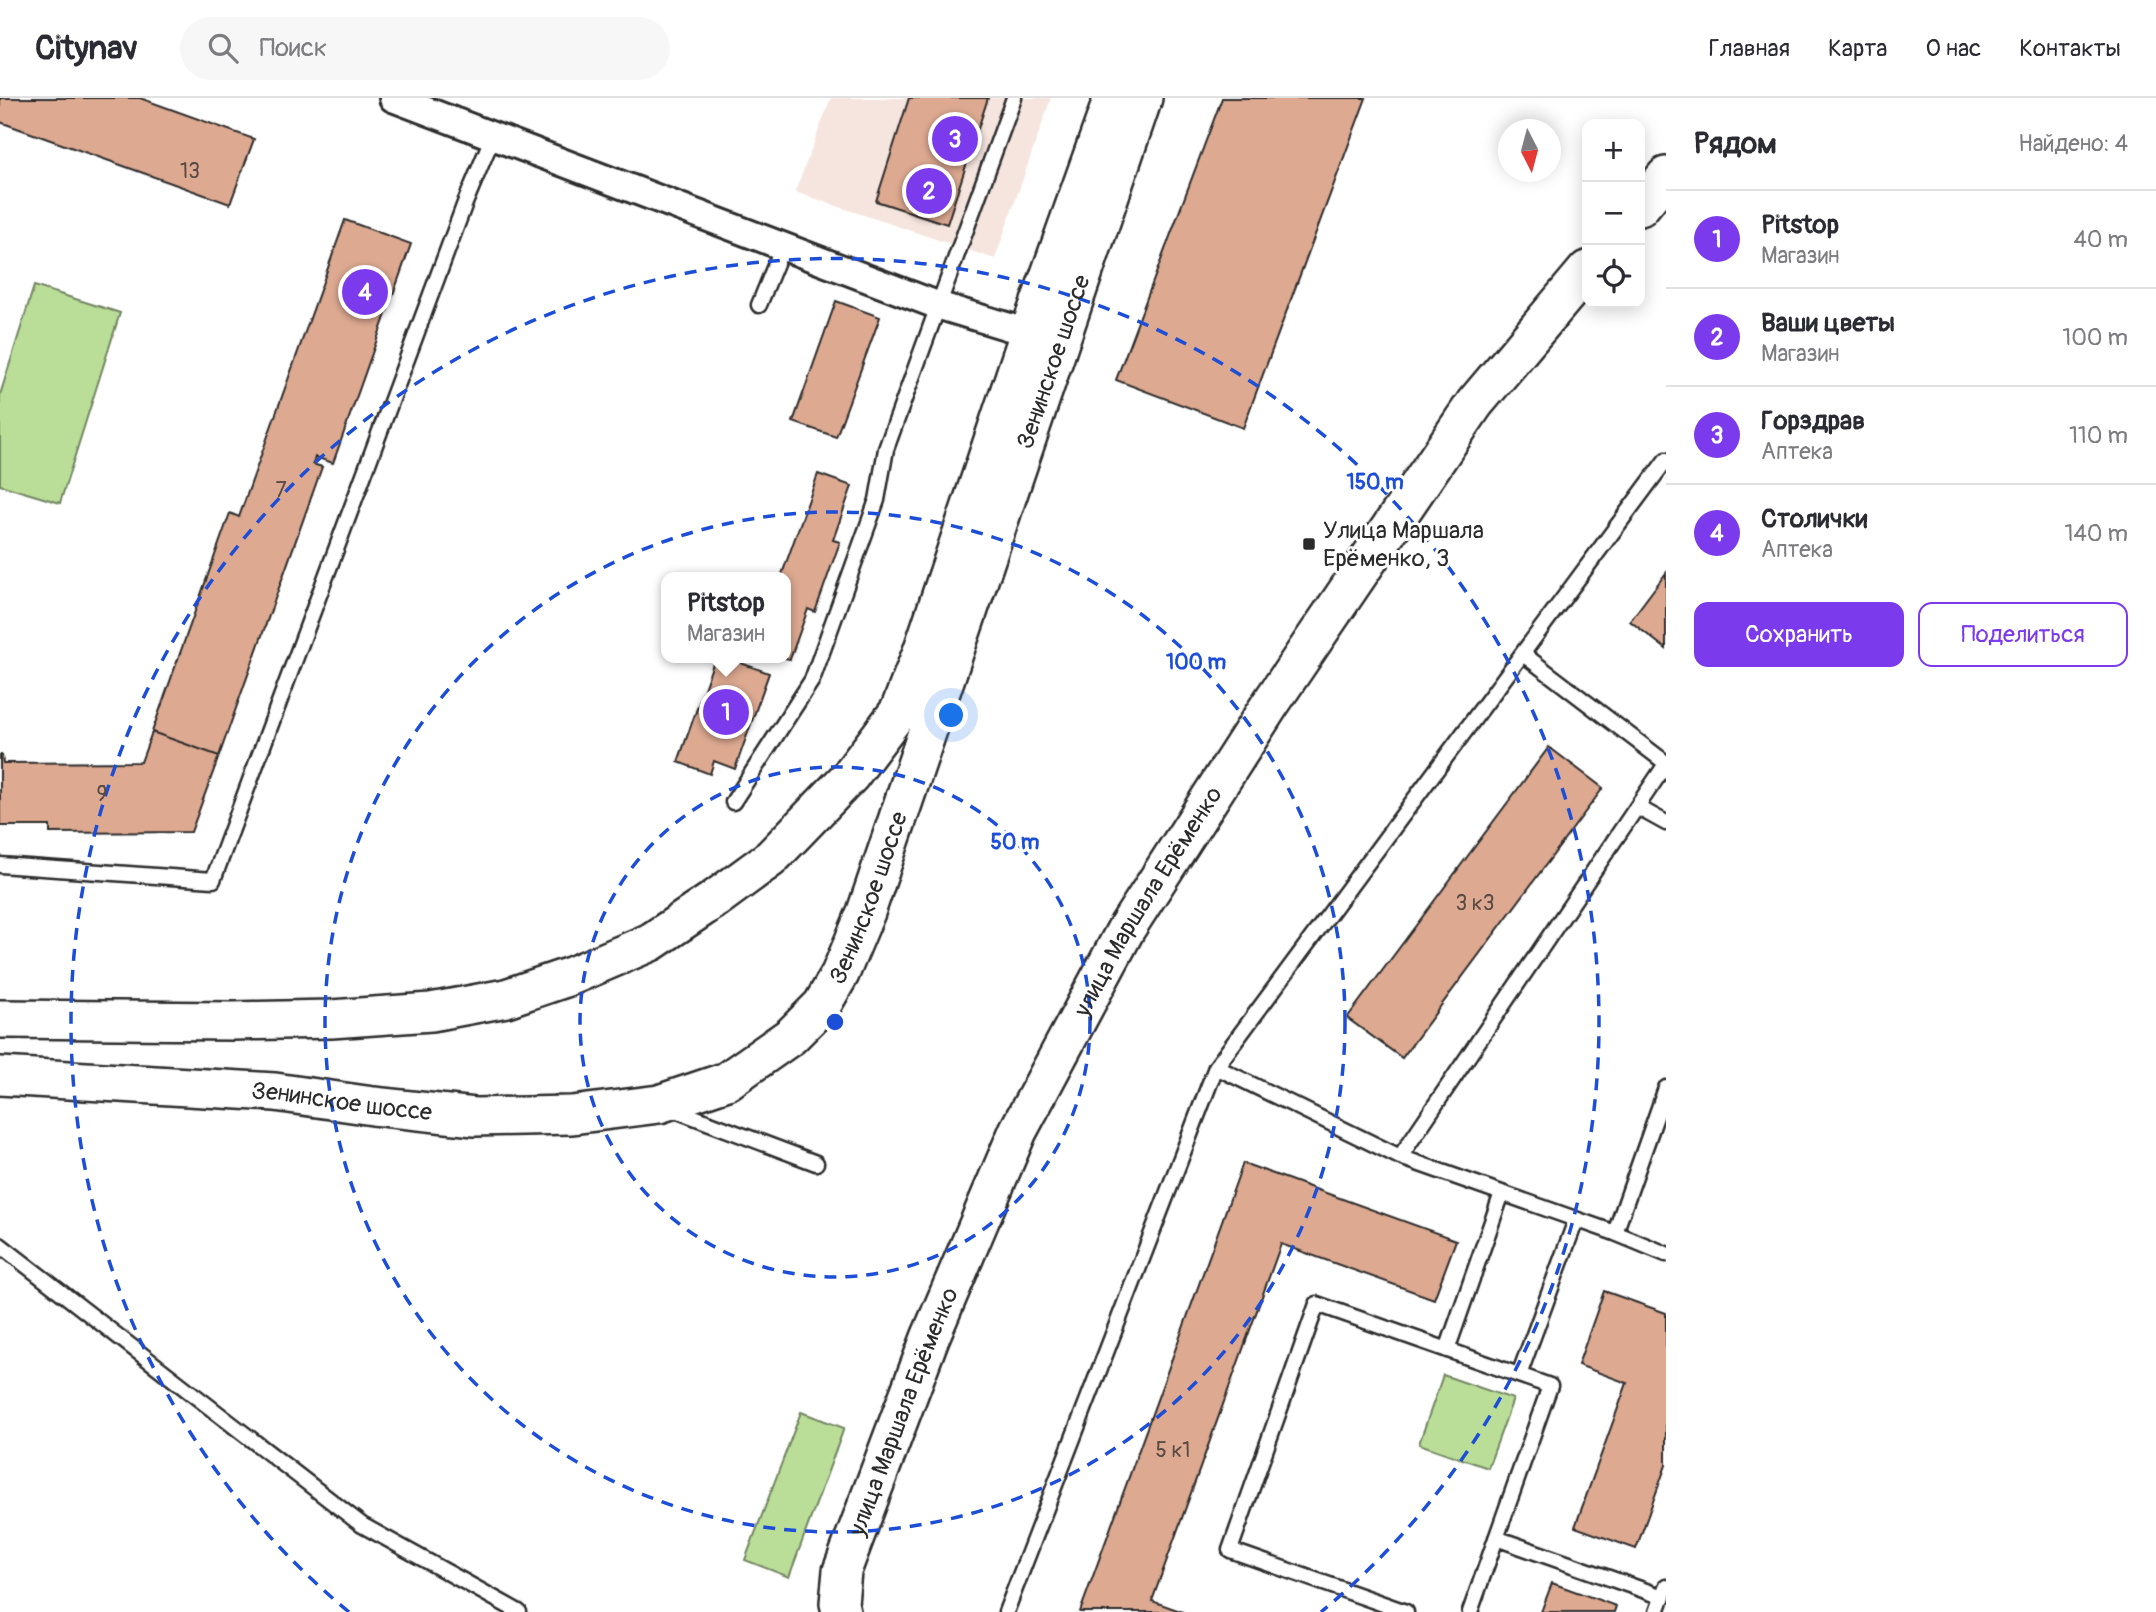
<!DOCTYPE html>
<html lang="ru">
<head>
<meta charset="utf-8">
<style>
  :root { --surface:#fff; --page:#f7f7f7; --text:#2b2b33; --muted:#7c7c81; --line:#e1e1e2; --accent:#7c3aed }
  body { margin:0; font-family:Pangolin,sans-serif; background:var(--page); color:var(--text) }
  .controls { position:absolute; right:21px; top:21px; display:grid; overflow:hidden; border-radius:14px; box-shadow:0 4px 18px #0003 }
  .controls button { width:63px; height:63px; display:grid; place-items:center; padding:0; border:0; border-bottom:2px solid var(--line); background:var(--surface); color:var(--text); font:35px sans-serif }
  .compass { position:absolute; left:1498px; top:21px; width:63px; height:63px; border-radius:50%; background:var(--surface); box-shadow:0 4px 18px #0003; rotate:174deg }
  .you { position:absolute; left:952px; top:618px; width:24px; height:24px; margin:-18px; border:5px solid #fff; border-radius:50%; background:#1a73e8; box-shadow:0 0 0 10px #1a73e833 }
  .badge { display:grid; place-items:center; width:46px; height:46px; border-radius:50%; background:var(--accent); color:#fff; font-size:23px; font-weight:700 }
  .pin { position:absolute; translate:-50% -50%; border:4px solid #fff; box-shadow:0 2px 7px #0006 }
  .popup { position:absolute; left:661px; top:474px; width:130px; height:91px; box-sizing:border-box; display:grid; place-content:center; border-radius:14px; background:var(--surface); filter:drop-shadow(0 2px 5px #0005); font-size:23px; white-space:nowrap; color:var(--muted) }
  .popup b { font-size:26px; color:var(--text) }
  .popup::after { content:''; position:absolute; left:50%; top:100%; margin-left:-14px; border:14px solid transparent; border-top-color:var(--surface) }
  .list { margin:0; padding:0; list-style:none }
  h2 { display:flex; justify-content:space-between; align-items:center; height:91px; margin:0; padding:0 28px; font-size:30px }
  h2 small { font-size:23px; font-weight:400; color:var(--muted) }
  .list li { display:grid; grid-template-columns:46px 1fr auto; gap:21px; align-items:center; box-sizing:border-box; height:98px; padding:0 28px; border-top:2px solid var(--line) }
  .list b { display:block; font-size:26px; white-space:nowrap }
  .list p { margin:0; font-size:23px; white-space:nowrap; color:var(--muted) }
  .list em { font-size:23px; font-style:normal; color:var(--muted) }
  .actions { display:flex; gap:14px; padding:21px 28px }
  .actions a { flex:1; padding:16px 0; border:2px solid var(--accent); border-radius:14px; text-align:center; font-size:24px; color:var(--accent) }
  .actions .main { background:var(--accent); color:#fff }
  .icon { flex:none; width:38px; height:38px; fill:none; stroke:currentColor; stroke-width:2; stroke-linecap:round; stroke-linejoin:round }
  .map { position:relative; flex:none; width:1666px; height:1514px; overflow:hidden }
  header { display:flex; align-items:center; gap:42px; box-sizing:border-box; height:98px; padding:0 35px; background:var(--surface); border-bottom:2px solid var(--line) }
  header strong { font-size:33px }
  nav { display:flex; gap:38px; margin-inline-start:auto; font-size:24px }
  .search { width:490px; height:63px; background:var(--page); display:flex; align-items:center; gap:18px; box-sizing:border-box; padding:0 24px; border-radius:38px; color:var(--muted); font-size:26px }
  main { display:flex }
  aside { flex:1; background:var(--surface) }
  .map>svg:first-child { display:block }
  .built { fill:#f5e5de }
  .green { fill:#bade98; stroke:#728462; stroke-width:2 }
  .building { fill:#dda991; stroke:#2b2b2b; stroke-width:2 }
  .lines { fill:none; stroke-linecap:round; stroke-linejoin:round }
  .lane-casing { stroke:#2b2b2b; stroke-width:19 }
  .street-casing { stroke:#2b2b2b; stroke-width:32 }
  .secondary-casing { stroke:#2b2b2b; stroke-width:42 }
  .lane { stroke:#fff; stroke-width:14 }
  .street { stroke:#fff; stroke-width:26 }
  .secondary { stroke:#fff; stroke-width:37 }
  .ring { fill:none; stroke:#1d4ed8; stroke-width:3.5; stroke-dasharray:12 9 }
  .poi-dot { fill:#2b2b2b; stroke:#fff; stroke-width:2.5 }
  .labels { text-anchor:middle; stroke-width:6; stroke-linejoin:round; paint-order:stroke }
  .number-label { font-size:21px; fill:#584a44 }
  .street-label { font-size:24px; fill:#2b2b2b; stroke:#fff }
  .poi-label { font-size:24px; fill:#2b2b2b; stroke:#fff; text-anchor:start }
  .centre { fill:#1d4ed8; stroke:#fff; stroke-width:3.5 }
  .ring-label { font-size:21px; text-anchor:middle; font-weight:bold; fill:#1d4ed8; stroke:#fff; stroke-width:6; stroke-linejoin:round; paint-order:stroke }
</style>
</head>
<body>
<header>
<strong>Citynav</strong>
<div class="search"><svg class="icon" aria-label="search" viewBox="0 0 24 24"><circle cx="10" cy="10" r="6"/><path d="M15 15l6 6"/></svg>Поиск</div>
<nav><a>Главная</a><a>Карта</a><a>О нас</a><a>Контакты</a></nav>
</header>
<main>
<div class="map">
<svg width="1666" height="1514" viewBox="0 0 1666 1514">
  <rect width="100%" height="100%" fill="#fff"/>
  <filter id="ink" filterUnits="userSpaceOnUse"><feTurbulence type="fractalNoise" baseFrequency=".0143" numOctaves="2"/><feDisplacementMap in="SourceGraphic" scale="14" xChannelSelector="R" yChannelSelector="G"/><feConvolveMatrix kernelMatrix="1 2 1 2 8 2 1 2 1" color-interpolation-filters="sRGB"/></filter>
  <g filter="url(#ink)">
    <!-- built -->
    <path class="built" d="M831 0H1051L995 161 795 94Z"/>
    <!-- green -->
    <path class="green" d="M34 188 120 215 60 405 0 387V297Z
      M1443 1277 1513 1301 1488 1370 1419 1346Z
      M801 1314 844 1330 789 1479 745 1462Z"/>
    <!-- building -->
    <path class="building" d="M0 0H140L254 41 230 106 0 24Z
      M909 0H988L947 126 876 103Z
      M1222 0H1366L1243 330 1116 282Z
      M345 122 411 146 333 365 315 359 313 366 322 369 219 658 152 634 230 415 239 419Z
      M836 203 880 219 836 339 793 324Z
      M818 376 852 388 833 442 840 444 815 514 808 511 790 561 785 560 786 479H781Z
      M1666 475V551L1630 523Z
      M715 560H727L769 575 735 671 714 663 710 676 678 664Z
      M152 634 219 658 191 734 50 735V728H0V657H2L3 665 141 664Z
      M1549 649 1603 690 1402 960 1347 920Z
      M1243 1065 1456 1142 1434 1201 1281 1146 1152 1503 1183 1514H1080Z
      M1604 1193 1666 1215V1367L1636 1451 1575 1429 1627 1285 1578 1267Z
      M1552 1485 1616 1508 1614 1514H1541Z"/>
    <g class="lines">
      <!-- lane casing -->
      <g class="lane-casing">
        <path id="lane" d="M759 207 783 148
          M1523 556 1666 665
          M733 704 812 582 877 402 886 351 1014 0
          M1637 709 1666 725
          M0 767 213 782 465 105 493 38
          M1216 969 1400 1059 1615 1135 1666 1156
          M670 1010 816 1065
          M1400 1059 1666 666
          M1615 1135 1666 990
          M0 1147 362 1427 519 1514
          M1447 1252 1502 1095
          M1519 1277 1576 1122
          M1496 1440 1663 1499
          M1006 1514 1216 969 1666 362
          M1406 1514 1230 1452 1317 1206 1550 1288 1470 1514
          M1657 1514 1666 1489"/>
      </g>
      <!-- street casing -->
      <g class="street-casing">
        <path id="street" d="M393 0 937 207 1029 235"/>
      </g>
      <!-- secondary casing -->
      <g class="secondary-casing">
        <g id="secondary">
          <path d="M1640 109 1666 78"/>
          <path d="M0 921 233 923 331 921 431 914 506 900 571 878 651 844 715 801 771 760 850 678 899 613 923 551 1029 235 1113 0"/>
          <path id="s1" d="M0 978 275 994 373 1008 475 1019 572 1017 659 1006 727 983 791 938 822 907 840 876 866 814 1143 0"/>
          <path id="s2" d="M841 1514 839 1505 842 1473 930 1240 1018 1033 1126 831 1271 605 1475 305 1587 172"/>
        </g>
      </g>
      <!-- lane -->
      <use href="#lane" class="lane"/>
      <!-- street -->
      <use href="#street" class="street"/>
      <!-- secondary -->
      <use href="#secondary" class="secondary"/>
    </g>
  </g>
  <!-- distance rings -->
  <g class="ring">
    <circle cx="835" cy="924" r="255"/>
    <circle cx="835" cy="924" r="510"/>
    <path d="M349 1514A764 764 0 1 1 1321 1514"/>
  </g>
  <!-- markers -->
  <rect class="poi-dot" x="1302" y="439" width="14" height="14" rx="3.5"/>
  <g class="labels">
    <!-- number labels -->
    <g class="number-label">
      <text x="190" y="80">13</text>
      <text x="281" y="399">7</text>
      <text x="102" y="703">9</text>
      <text x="1475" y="812">3 к3</text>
      <text x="1173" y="1359">5 к1</text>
    </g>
    <!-- street labels -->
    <g class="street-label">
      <text dy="8" stroke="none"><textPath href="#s1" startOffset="1540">Зенинское шоссе</textPath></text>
      <text dy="8" stroke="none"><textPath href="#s1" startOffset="973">Зенинское шоссе</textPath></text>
      <text dy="8" stroke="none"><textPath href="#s2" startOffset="779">улица Маршала Ерёменко</textPath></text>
      <text dy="8" stroke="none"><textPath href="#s1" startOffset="343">Зенинское шоссе</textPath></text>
      <text dy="8" stroke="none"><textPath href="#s2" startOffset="212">улица Маршала Ерёменко</textPath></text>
    </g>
    <!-- poi labels -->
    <g class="poi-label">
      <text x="1323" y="440">Улица Маршала<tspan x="1323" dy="28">Ерёменко, 3</tspan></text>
    </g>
  </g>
  <circle cx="835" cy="924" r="10" class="centre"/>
  <g class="ring-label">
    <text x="1375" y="391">150 m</text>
    <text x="1196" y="571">100 m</text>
    <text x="1015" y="751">50 m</text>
  </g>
</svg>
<div class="controls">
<button>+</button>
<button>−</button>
<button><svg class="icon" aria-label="locate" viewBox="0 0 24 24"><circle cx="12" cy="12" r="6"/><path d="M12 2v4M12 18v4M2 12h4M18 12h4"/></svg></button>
</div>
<svg class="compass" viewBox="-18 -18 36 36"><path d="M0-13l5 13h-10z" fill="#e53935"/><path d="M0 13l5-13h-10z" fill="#7c7c81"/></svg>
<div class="you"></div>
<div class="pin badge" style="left:726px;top:614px">1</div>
<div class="popup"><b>Pitstop</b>Магазин</div>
<div class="pin badge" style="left:929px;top:93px">2</div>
<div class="pin badge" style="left:955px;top:41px">3</div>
<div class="pin badge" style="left:365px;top:194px">4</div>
</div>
<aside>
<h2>Рядом<small>Найдено: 4</small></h2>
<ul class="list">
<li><span class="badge">1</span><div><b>Pitstop</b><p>Магазин</p></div><em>40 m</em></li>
<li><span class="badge">2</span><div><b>Ваши цветы</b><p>Магазин</p></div><em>100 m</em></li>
<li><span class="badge">3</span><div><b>Горздрав</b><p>Аптека</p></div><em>110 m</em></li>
<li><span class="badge">4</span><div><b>Столички</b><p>Аптека</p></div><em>140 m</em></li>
</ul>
<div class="actions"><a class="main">Сохранить</a><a>Поделиться</a></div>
</aside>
</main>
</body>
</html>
